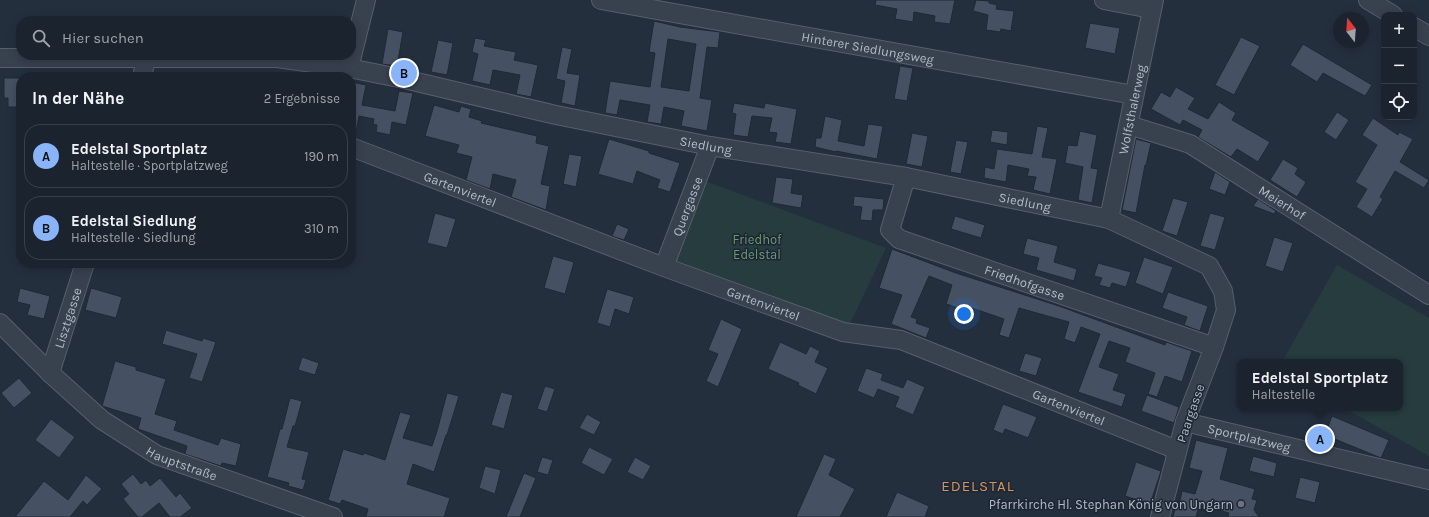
<!DOCTYPE html>
<html lang="de">
<head>
<meta charset="utf-8">
<style>
  :root { --surface:#1b232e; --page:#242b36; --text:#f1f3f6; --muted:#a0a4aa; --line:#39404a; --accent:#8ab4f8 }
  body { margin:0; font-family:Karla,sans-serif; background:var(--page); color:var(--text) }
  .controls { position:absolute; right:12px; top:12px; display:grid; overflow:hidden; border-radius:8px; box-shadow:0 2px 10px #0003 }
  .controls button { width:36px; height:36px; display:grid; place-items:center; padding:0; border:0; border-bottom:1px solid var(--line); background:var(--surface); color:var(--text); font:20px sans-serif }
  .compass { position:absolute; left:1333px; top:12px; width:36px; height:36px; border-radius:50%; background:var(--surface); box-shadow:0 2px 10px #0003; rotate:343deg }
  .you { position:absolute; left:964px; top:314px; width:14px; height:14px; margin:-10px; border:3px solid #fff; border-radius:50%; background:#1a73e8; box-shadow:0 0 0 6px #1a73e833 }
  .badge { display:grid; place-items:center; width:26px; height:26px; border-radius:50%; background:var(--accent); color:#111; font-size:13px; font-weight:700 }
  .pin { position:absolute; translate:-50% -50%; border:2px solid #fff; box-shadow:0 1px 4px #0006 }
  .popup { position:absolute; left:1237px; top:359px; width:166px; height:52px; box-sizing:border-box; display:grid; place-content:center; border-radius:8px; background:var(--surface); filter:drop-shadow(0 1px 3px #0005); font-size:13px; white-space:nowrap; color:var(--muted) }
  .popup b { font-size:15px; color:var(--text) }
  .popup::after { content:''; position:absolute; left:50%; top:100%; margin-left:-8px; border:8px solid transparent; border-top-color:var(--surface) }
  .list { margin:0; padding:0; list-style:none }
  h2 { display:flex; justify-content:space-between; align-items:center; height:52px; margin:0; padding:0 16px; font-size:17px }
  h2 small { font-size:13px; font-weight:400; color:var(--muted) }
  .list li { display:grid; grid-template-columns:26px 1fr auto; gap:12px; align-items:center; box-sizing:border-box; height:64px; margin:0 8px 8px; padding:0 8px; border:1px solid var(--line); border-radius:16px }
  .list b { display:block; font-size:15px; white-space:nowrap }
  .list p { margin:0; font-size:13px; white-space:nowrap; color:var(--muted) }
  .list em { font-size:13px; font-style:normal; color:var(--muted) }
  .icon { flex:none; width:22px; height:22px; fill:none; stroke:currentColor; stroke-width:2; stroke-linecap:round; stroke-linejoin:round }
  .map { position:relative; flex:none; width:1429px; height:517px; overflow:hidden }
  .search { position:absolute; background:var(--surface); box-shadow:0 2px 10px #0003; left:16px; top:16px; width:340px; height:44px; display:flex; align-items:center; gap:10px; box-sizing:border-box; padding:0 14px; border-radius:16px; color:var(--muted); font-size:15px }
  .panel { position:absolute; background:var(--surface); box-shadow:0 2px 10px #0003; left:16px; top:72px; width:340px; height:196px; border-radius:16px }
  .map>svg:first-child { display:block }
  .green { fill:#263c3f }
  .building { fill:#455162; stroke:#1f2835; fill-rule:evenodd }
  .lines { fill:none; stroke-linecap:round; stroke-linejoin:round }
  .minor-casing { stroke:#565f6c; stroke-width:20 }
  .minor { stroke:#38414e; stroke-width:18 }
  .worship-dot { fill:#6b7280; stroke:#1d2633; stroke-width:1.5 }
  .labels { text-anchor:middle; stroke-width:3; stroke-linejoin:round; paint-order:stroke }
  .street-label { font-size:13px; fill:#b4bcc9; stroke:#1d2633 }
  .park-label { font-size:13px; fill:#6b9a76; stroke:#1d2633 }
  .poi-label { font-size:13px; fill:#b4bcc9; stroke:#1d2633; text-anchor:end }
  .quarter-label { font-size:15px; letter-spacing:1px; fill:#d59563; stroke:#1d2633 }
</style>
</head>
<body>
<div class="map">
<svg width="1429" height="517" viewBox="0 0 1429 517">
  <rect width="100%" height="100%" fill="#242f3e"/>
  <!-- green -->
  <path class="green" d="M705 181 886 248 849 326 672 261Z
    M1337 265 1429 318V456L1344 408H1400V362H1282Z"/>
  <!-- building -->
  <path class="building" d="M876 0H955L950 24 934 22 935 16 914 12 913 22 895 19 897 9 875 5Z
    M976 0 989 1V3L997 5 996 9 1014 11 1011 31 1001 29 1000 32 986 30 988 15 973 11Z
    M654 21 680 27 720 32 718 48 707 47 700 98 712 100 707 131 681 126 684 111 664 107 661 124 647 122 650 105 620 100 617 115 605 113 610 81 650 87 655 53 649 52ZM668 39 696 44 689 91 661 87Z
    M1090 23 1120 28 1115 54 1085 48Z
    M388 29 403 32 397 66 382 64Z
    M1241 37 1260 46 1234 95 1215 85Z
    M475 38 486 40 484 46 516 52 514 60 538 65 531 97 516 94 520 75 493 70 490 85 472 81 478 54 472 52Z
    M438 40 453 43 447 75 431 72Z
    M1303 44 1372 85 1365 96 1323 73 1317 82 1290 65Z
    M562 47 572 49 567 73 580 75 575 106 561 103 565 81 556 79Z
    M900 66 913 68 907 101 894 99Z
    M4 78H21V92H18V107H8V98H4Z
    M351 82 366 85 362 105 395 111 399 91 413 93 406 125 392 122 390 135 376 132 377 125 373 124 374 119 359 116 356 133H351Z
    M1176 87 1195 98 1188 109 1208 119 1219 102 1236 113 1232 120 1270 142 1258 162 1237 149 1231 157 1198 137 1202 130 1183 120 1180 125 1151 109 1161 92 1170 97Z
    M734 103 764 108 765 103 797 109 791 144 775 142 777 133 769 132 772 118 752 116 748 137 733 135 736 114 732 113Z
    M434 105 459 112 461 106 471 109 469 117 482 121 481 123 537 136 536 143 549 146 541 184 550 186 546 210 511 197 516 180 493 174 490 189 466 180 472 157 456 153 459 145 425 136Z
    M1337 112 1349 120 1336 140 1324 132Z
    M825 116 842 120 838 141 864 146 868 124 883 126 877 159 836 151V152L815 147 816 138H821Z
    M1373 118 1398 135 1399 132 1413 139 1400 162 1429 180 1424 188 1395 171 1380 197 1383 199 1372 217 1356 207 1367 189 1355 182 1377 145 1362 135Z
    M1037 126 1048 128 1042 157 1057 159 1050 194 1033 190 1036 177 1027 176 1029 169 1008 165 1006 182 984 178 985 167 994 169 997 149 1032 154Z
    M992 130 1008 132 1007 145 990 142Z
    M1080 131 1097 135 1091 168 1098 169 1092 203 1078 200 1083 167 1065 163 1068 145 1077 146Z
    M912 133 928 136 922 167 906 164Z
    M609 139 649 151V153L680 163 670 192 657 188 660 180 637 171 633 184 598 174Z
    M1136 139 1151 143 1146 165H1145L1136 213 1122 210Z
    M956 140 968 142 961 174 950 172Z
    M569 154 582 156 576 187 563 184Z
    M1283 159 1298 168 1295 174 1306 182 1297 197 1270 180Z
    M1215 172 1230 182 1225 195 1209 189Z
    M776 177 793 179 791 193 803 195 801 208 772 203Z
    M854 196 884 199 883 210H873L872 221 860 220 862 207 853 206Z
    M1173 198 1188 202 1177 236 1162 231Z
    M1258 199 1276 211 1274 214 1253 206Z
    M435 213 456 219 447 248 427 243Z
    M1210 213 1225 217 1215 250 1200 246Z
    M955 216 985 225 981 238 951 229Z
    M617 224 629 229 624 240 612 236Z
    M1274 237 1293 243 1283 272 1265 266Z
    M1027 238 1058 246 1054 262 1077 269 1074 281 1036 270 1039 258 1023 254Z
    M892 249 956 273 1059 306 1165 345 1166 342 1192 351 1182 382 1165 376 1157 397 1148 394 1155 373 1125 362 1130 348 1109 341 1099 367 1119 374 1113 390 1126 394 1122 407 1078 392 1100 334 1081 327 1075 343 1064 339 1069 322 1019 308 1009 338 999 335 1004 319 963 305 962 309 946 304 952 285 929 276 911 317 917 319 916 323 930 328 926 338 891 324 902 295 879 288Z
    M553 256 574 262 565 294 544 288Z
    M1144 257 1173 267 1163 294 1135 283Z
    M1098 263 1131 272 1126 287 1112 283 1110 288 1099 285 1102 278 1094 276Z
    M20 288 50 296 44 319 27 315 30 305 17 302Z
    M91 288 122 297 116 318 85 310Z
    M607 289 634 297 629 314 615 309 610 327 597 323Z
    M1168 292 1208 306 1200 331 1184 325 1187 317 1162 308Z
    M721 319 742 329 718 387 706 381 718 354 708 350Z
    M166 330 202 341 203 338 216 342 202 382 189 378 197 354 162 344Z
    M780 342 806 354 810 346 820 351 815 362 828 368 816 394 798 385 799 383 768 369Z
    M1025 353 1042 358 1036 376 1019 371Z
    M302 357 319 363 315 375 298 370Z
    M115 361 136 367V370L166 379 155 414 177 421 174 430 218 445 221 438 241 444 236 466 222 463 221 466 185 454 187 446 138 429 141 418 102 406Z
    M866 368 883 374 881 380 903 388 907 379 925 387 913 415 895 407 899 397 878 389 874 398 857 391Z
    M19 378 32 393 14 408 1 393Z
    M545 386 555 389 547 412 537 409Z
    M501 392 513 395 504 429 491 425Z
    M447 393 459 396 447 435H446L434 472 413 464 407 484 450 498 444 517H366L368 509 342 500 340 504 328 500 343 449 363 455 364 453 385 460 400 412 411 415 403 438 432 446 437 431Z
    M1147 395 1179 407 1174 423 1141 411Z
    M290 398 302 401 295 426H293L287 447 309 452 302 479 306 480 303 490 288 486 289 483 267 477 280 429H282Z
    M1003 404 1037 417 1028 438 1005 429 1003 434 993 430Z
    M587 414 601 422 594 435 579 428Z
    M1332 416 1389 440 1381 458 1325 435Z
    M51 419 75 437 59 458 35 440Z
    M1196 440 1228 448 1220 479 1255 489 1252 499 1257 500 1254 510 1259 517H1228L1229 513 1199 505 1196 517H1173L1176 504 1179 505 1182 491 1195 494 1202 471 1189 468Z
    M589 447 613 459 604 475 581 463Z
    M824 454 836 459 829 475 855 489 840 517H796Z
    M1253 456 1277 463 1274 477 1249 471Z
    M542 457 553 460 548 475 537 472Z
    M635 457 651 466 643 480 627 472Z
    M1136 462 1161 471 1150 504 1125 496Z
    M485 466 501 470 495 494 479 488Z
    M524 473 536 478 520 517H506Z
    M133 474 141 484 146 480 150 486 160 478 176 497 180 493 192 508 180 517H170L159 503 142 517H138L123 499 129 494 121 484Z
    M86 475 102 489 87 505 83 501 70 517H15L44 481 68 500Z
    M1300 477 1320 482 1315 503 1295 498Z
    M897 492 929 506 925 517H886Z"/>
  <g class="lines">
    <!-- minor casing -->
    <g class="minor-casing">
      <g id="minor">
        <path id="s1" d="M601 0 1134 95"/>
        <path d="M1104 0 1151 9"/>
        <path d="M1368 0 1393 15"/>
        <path d="M1414 27 1429 36"/>
        <path id="s2" d="M0 58H277L349 68 404 79 556 115 710 146 906 177 1109 219 1209 266 1223 291 1226 310 1214 347 1185 422 1160 517"/>
        <path d="M349 68 366 0"/>
        <path d="M142 77 146 59"/>
        <path id="s3" d="M1129 125 1190 144 1429 295"/>
        <path id="s4" d="M351 147 664 267 843 332 901 340 1177 450"/>
        <path id="s5" d="M906 177 890 230 899 239 1214 347"/>
        <path id="s6" d="M1109 219 1154 0"/>
        <path id="s7" d="M664 267 710 146"/>
        <path id="s8" d="M0 323 50 373 102 420 157 455 333 517"/>
        <path id="s9" d="M50 373 85 263"/>
        <path id="s10" d="M1185 422 1429 480"/>
      </g>
    </g>
    <!-- minor -->
    <use href="#minor" class="minor"/>
  </g>
  <!-- markers -->
  <circle class="worship-dot" cx="1241" cy="504" r="4"/>
  <g class="labels">
    <!-- street labels -->
    <g class="street-label">
      <text dy="5" stroke="none"><textPath href="#s1" startOffset="271">Hinterer Siedlungsweg</textPath></text>
      <text dy="5" stroke="none"><textPath href="#s6" startOffset="112">Wolfsthalerweg</textPath></text>
      <text dy="5" stroke="none"><textPath href="#s2" startOffset="715">Siedlung</textPath></text>
      <text dy="5" stroke="none"><textPath href="#s4" startOffset="117">Gartenviertel</textPath></text>
      <text dy="5" stroke="none"><textPath href="#s2" startOffset="1039">Siedlung</textPath></text>
      <text dy="5" stroke="none"><textPath href="#s3" startOffset="173">Meierhof</textPath></text>
      <text dy="5" stroke="none"><textPath href="#s7" startOffset="65">Quergasse</textPath></text>
      <text dy="5" stroke="none"><textPath href="#s5" startOffset="201">Friedhofgasse</textPath></text>
      <text dy="5" stroke="none"><textPath href="#s4" startOffset="441">Gartenviertel</textPath></text>
      <text dy="5" stroke="none"><textPath href="#s9" startOffset="58">Lisztgasse</textPath></text>
      <text dy="5" stroke="none"><textPath href="#s4" startOffset="765">Gartenviertel</textPath></text>
      <text transform="translate(1190 413) rotate(-71)" y="5">Paargasse</text>
      <text dy="5" stroke="none"><textPath href="#s10" startOffset="66">Sportplatzweg</textPath></text>
      <text dy="5" stroke="none"><textPath href="#s8" startOffset="232">Hauptstraße</textPath></text>
    </g>
    <!-- park labels -->
    <g class="park-label">
      <text x="757" y="244">Friedhof<tspan x="757" dy="15">Edelstal</tspan></text>
    </g>
    <!-- poi labels -->
    <g class="poi-label">
      <text x="1233" y="509">Pfarrkirche Hl. Stephan König von Ungarn</text>
    </g>
    <!-- quarter labels -->
    <g class="quarter-label">
      <text x="978" y="491">EDELSTAL</text>
    </g>
  </g>
</svg>
<div class="controls">
<button>+</button>
<button>−</button>
<button><svg class="icon" aria-label="locate" viewBox="0 0 24 24"><circle cx="12" cy="12" r="6"/><path d="M12 2v4M12 18v4M2 12h4M18 12h4"/></svg></button>
</div>
<svg class="compass" viewBox="-18 -18 36 36"><path d="M0-13l5 13h-10z" fill="#e53935"/><path d="M0 13l5-13h-10z" fill="#a0a4aa"/></svg>
<div class="you"></div>
<div class="pin badge" style="left:1320px;top:439px">A</div>
<div class="popup"><b>Edelstal Sportplatz</b>Haltestelle</div>
<div class="pin badge" style="left:404px;top:73px">B</div>
<div class="search"><svg class="icon" aria-label="search" viewBox="0 0 24 24"><circle cx="10" cy="10" r="6"/><path d="M15 15l6 6"/></svg>Hier suchen</div>
<section class="panel">
<h2>In der Nähe<small>2 Ergebnisse</small></h2>
<ul class="list">
<li><span class="badge">A</span><div><b>Edelstal Sportplatz</b><p>Haltestelle · Sportplatzweg</p></div><em>190 m</em></li>
<li><span class="badge">B</span><div><b>Edelstal Siedlung</b><p>Haltestelle · Siedlung</p></div><em>310 m</em></li>
</ul>
</section>
</div>
</body>
</html>
